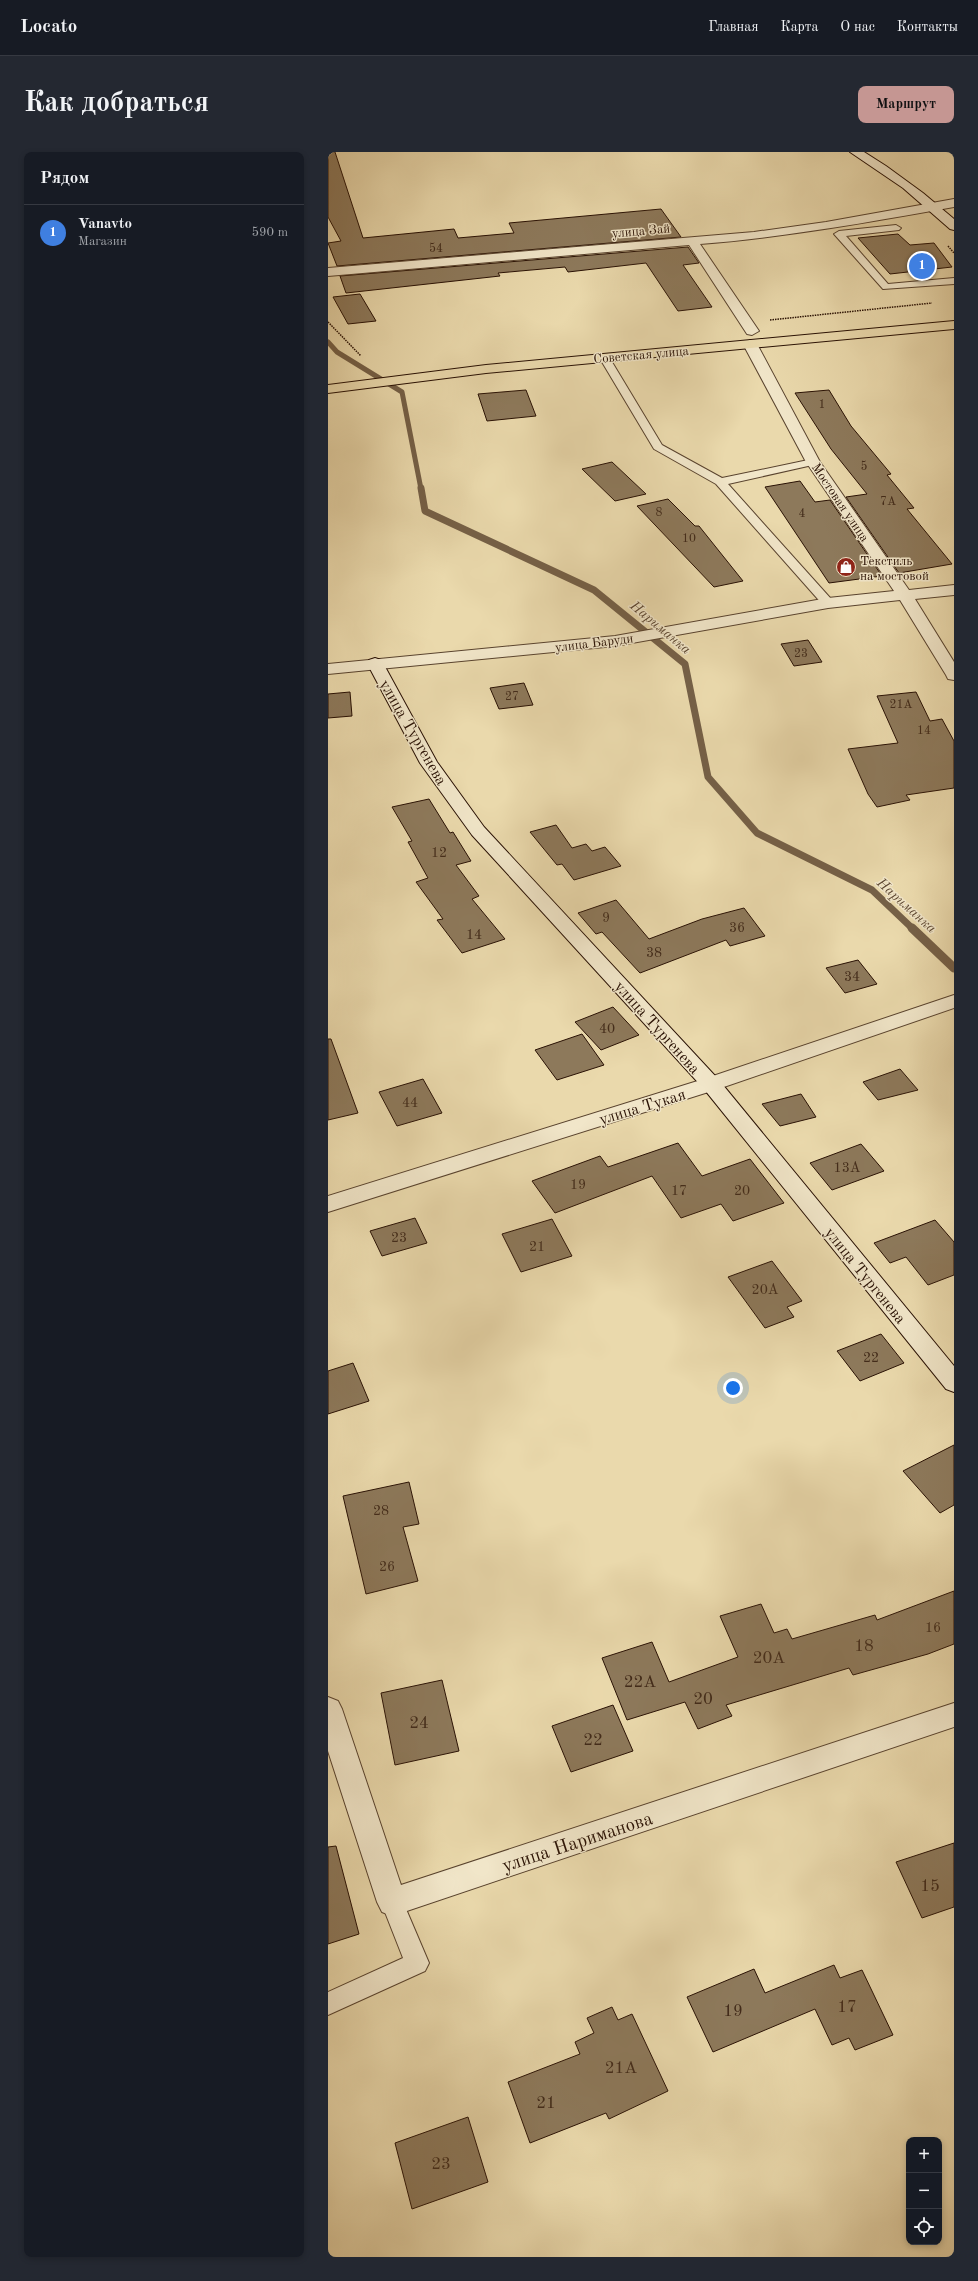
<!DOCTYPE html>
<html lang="ru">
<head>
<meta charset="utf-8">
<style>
  :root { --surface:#171b24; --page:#242831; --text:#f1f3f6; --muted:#9ea1a6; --line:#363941; --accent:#c59692 }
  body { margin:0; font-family:"Old Standard TT",serif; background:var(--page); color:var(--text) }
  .controls { position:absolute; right:12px; bottom:12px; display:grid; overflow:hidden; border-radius:8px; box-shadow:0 2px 6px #0003 }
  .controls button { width:36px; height:36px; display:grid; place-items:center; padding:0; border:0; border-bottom:1px solid var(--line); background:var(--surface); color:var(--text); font:20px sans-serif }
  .you { position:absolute; left:405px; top:1236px; width:14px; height:14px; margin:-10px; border:3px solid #fff; border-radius:50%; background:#1a73e8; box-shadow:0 0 0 6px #1a73e833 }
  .badge { display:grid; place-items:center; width:26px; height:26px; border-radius:50%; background:var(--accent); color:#fff; font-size:13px; font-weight:700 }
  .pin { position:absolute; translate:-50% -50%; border:2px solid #fff; box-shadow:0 1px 4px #0006 }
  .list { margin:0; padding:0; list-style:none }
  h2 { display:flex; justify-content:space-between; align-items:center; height:52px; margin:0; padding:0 16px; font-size:17px }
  h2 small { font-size:13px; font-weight:400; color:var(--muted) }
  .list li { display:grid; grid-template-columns:26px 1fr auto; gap:12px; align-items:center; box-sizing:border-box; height:56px; padding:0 16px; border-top:1px solid var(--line) }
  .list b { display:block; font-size:15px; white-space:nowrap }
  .list p { margin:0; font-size:13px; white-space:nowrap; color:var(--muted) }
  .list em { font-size:13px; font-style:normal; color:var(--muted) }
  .icon { flex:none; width:22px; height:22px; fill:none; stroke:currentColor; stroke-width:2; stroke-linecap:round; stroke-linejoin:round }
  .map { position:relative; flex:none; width:626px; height:2105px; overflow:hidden; border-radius:8px }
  header { display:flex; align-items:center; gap:24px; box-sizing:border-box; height:56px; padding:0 20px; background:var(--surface); border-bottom:1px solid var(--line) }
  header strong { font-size:19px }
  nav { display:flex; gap:22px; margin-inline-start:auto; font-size:14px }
  .intro { display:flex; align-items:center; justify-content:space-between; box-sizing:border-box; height:96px; padding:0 24px }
  h1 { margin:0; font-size:28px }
  .button { padding:10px 18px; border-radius:8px; background:var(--accent); color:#111; font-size:14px; font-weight:700 }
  main { display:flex; gap:24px; padding:0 24px }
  aside { flex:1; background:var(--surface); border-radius:8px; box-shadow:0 2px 6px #0003 }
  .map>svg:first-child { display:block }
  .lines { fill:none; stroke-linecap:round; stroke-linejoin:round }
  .stream-far2 { stroke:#756047; stroke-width:5 }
  .stream-far1 { stroke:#756047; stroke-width:7 }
  .stream { stroke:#756047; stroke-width:9 }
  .building { fill:#8d795b; stroke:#291104 }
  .lane-casing { stroke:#59432e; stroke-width:2 }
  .street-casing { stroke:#59432e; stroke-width:2 }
  .secondary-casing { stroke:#291104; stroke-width:2 }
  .primary-casing { stroke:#291104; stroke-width:2 }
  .path { stroke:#291104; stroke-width:1.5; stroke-dasharray:1.5 1; stroke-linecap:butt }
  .lane { fill:#f1e6c9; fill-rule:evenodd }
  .street { fill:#f1e6c9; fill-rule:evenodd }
  .secondary { fill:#f1e6c9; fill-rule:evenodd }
  .primary { fill:#ead9ac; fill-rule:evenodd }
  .labels { text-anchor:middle; stroke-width:3; stroke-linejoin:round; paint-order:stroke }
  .far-number-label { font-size:12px; fill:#422b1a }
  .far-street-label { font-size:13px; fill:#291104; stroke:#f1e6c9 }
  .far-poi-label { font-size:13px; fill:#291104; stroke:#f1e6c9; text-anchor:start }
  .far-water-label { font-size:14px; font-style:italic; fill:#5c4630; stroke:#f1e6c9 }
  .number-label { font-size:14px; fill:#422b1a }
  .street-label { font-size:16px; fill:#291104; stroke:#f1e6c9 }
  .near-number-label { font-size:17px; fill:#422b1a }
  .near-street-label { font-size:19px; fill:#291104; stroke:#f1e6c9 }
</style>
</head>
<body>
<header>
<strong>Locato</strong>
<nav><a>Главная</a><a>Карта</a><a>О нас</a><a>Контакты</a></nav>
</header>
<div class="intro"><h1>Как добраться</h1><a class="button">Маршрут</a></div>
<main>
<aside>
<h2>Рядом<small></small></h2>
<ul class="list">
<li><span class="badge" style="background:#3f7fe0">1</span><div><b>Vanavto</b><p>Магазин</p></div><em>590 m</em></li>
</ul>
</aside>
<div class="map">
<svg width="626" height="2105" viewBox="0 0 626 2105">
  <rect width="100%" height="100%" fill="#ead9ac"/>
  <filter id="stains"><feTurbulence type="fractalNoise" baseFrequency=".005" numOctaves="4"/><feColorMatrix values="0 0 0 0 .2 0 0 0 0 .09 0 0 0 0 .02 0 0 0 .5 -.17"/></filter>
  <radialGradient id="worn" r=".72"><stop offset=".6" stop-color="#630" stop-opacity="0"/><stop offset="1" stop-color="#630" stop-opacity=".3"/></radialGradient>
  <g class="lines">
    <!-- stream-far2 -->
    <path class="stream-far2" d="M0 190 9 200 74 240 93 337"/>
    <!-- stream-far1 -->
    <path class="stream-far1" d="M93 336 97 359 266 438 357 512 380 625 429 681 544 738 585 777"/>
    <!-- stream -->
    <path class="stream" d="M584 776 626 816"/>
  </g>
  <!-- building -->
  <path class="building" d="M0 0H7L35 86 126 77 130 86 186 81 181 71 333 57 353 85 9 114 0 91 13 89 0 65Z
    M570 82 582 93 606 91 624 115 562 122 530 86Z
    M360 95 371 111 355 113 384 155 350 159 318 111 240 120 237 115 170 121 172 124 18 141 12 124Z
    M32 142 48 169 20 172 5 145Z
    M198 238 208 264 159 269 150 242Z
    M501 238 523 274 563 322 559 323 586 356 579 357 624 412 571 421 518 345 539 342 503 297 467 241Z
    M284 310 318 342 287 349 254 317Z
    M472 329 487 350 502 348 554 424 501 431 437 335Z
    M340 347 367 374H371L415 429 386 435 309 354Z
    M480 488 494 510 466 514 453 492Z
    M196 531 205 553 171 557 162 536Z
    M22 540 24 564 0 566V542Z
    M588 540 602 569 614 567 626 589V636L578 643 582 648 549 655 540 642 520 597 570 591 549 544Z
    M101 647 122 681 125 680 143 709 128 713 151 744 144 747 177 787 134 801 109 768 115 767 88 730 100 726 80 690 84 689 64 655Z
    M228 673 244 696 258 692 264 699 277 695 293 714 246 728 234 712 229 713 202 680Z
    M288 748 321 787 374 767 416 756 437 784 402 794 398 788 312 821 274 780 268 782 250 761Z
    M530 808 549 832 517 841 498 816Z
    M285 855 311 883 273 898 247 870Z
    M254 882 276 913 229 928 207 898Z
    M0 887H3L30 961 0 968Z
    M572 917 590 938 550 948 535 930Z
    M95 927 114 961 69 974 51 940Z
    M473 942 488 965 452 974 434 952Z
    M350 991 374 1024 422 1007 456 1051 405 1069 393 1052 353 1066 324 1024 227 1061 204 1029 272 1004 280 1015Z
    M533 992 556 1019 504 1038 482 1011Z
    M87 1066 99 1091 54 1104 42 1079Z
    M224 1067 244 1104 193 1120 174 1082Z
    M607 1068 626 1090V1123L600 1133 578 1105 562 1111 546 1091Z
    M444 1109 474 1149 459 1155 466 1165 437 1176 400 1125Z
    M553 1182 576 1211 532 1229 509 1199Z
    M25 1211 41 1249 0 1262V1219Z
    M626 1293V1353L612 1361 575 1319Z
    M81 1330 91 1372 75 1375 90 1429 38 1442 15 1344Z
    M626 1439V1492L600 1502 525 1523 521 1516 398 1553 404 1564 370 1577 357 1550 299 1568 274 1506 324 1490 341 1530 410 1505 392 1464 433 1452 446 1481 459 1477 464 1487 547 1463 549 1468Z
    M114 1528 131 1599 67 1613 53 1541Z
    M285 1553 305 1599 243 1620 224 1574Z
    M626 1691V1755L594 1766 568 1710Z
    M8 1694 31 1782 0 1792V1695Z
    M506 1813 512 1826 534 1818 565 1883 527 1898 521 1886 504 1893 487 1857 385 1900 359 1845 426 1817 437 1841Z
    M284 1855 290 1868 304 1862 340 1939 281 1967 278 1961 202 1991 180 1930 252 1902 247 1890 266 1881 259 1866Z
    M140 1965 160 2030 84 2057 67 1991Z"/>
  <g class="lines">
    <!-- lane casing -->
    <g class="lane-casing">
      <path id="lane" d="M568 73 573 76 571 78 518 84 560 132 626 126V132L555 137 506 82 511 79Z
        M276 202 281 205 334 293 394 326 485 307 489 308 491 310 489 312 400 332 504 448 506 451 504 454H496L388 332 326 297 271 205Z
        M64 1739 72 1743 75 1750 101 1811 97 1819 0 1863V1840L75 1806 53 1750 56 1743Z"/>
    </g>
    <!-- street casing -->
    <g class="street-casing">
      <path id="street" d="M626 47V55C542 70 458 85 372 92L431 179 424 183 419 182 361 93 0 124V116L426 80 498 70Z
        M422 188 429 192 492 310 581 438 626 433V443L587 447 626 510V528L620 527 618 523 572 448 500 456 287 494 0 522V512L287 484 500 446 566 439 478 310 415 192Z
        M626 843V856L390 937 0 1060V1044L376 927Z
        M0 1545 10 1549 14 1557 73 1733 626 1551V1575L64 1764 54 1760 49 1750 0 1599Z"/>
    </g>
    <!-- secondary casing -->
    <g class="secondary-casing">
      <path id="secondary" d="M522 0H536L558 14 595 41 626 67V78L622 77 575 36Z
        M47 506 53 508 55 511 109 610 156 675 390 927 626 1214V1240L618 1237 376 937 144 683 92 611 39 511 41 508Z"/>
    </g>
    <!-- primary casing -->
    <g class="primary-casing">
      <path id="primary" d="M626 169V177L158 221 0 241V233L158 213Z"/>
    </g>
    <!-- path -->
    <path class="path" d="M620 94 626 101
      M442 168 604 151
      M0 170 33 204"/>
    <!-- lane -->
    <use href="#lane" class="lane"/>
    <!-- street -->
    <use href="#street" class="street"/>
    <!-- secondary -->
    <use href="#secondary" class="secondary"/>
    <!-- primary -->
    <use href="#primary" class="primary"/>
  </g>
  <!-- icons -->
  <defs>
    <g id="shop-disc" transform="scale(1)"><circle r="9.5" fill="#8f2418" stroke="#f1e6c9"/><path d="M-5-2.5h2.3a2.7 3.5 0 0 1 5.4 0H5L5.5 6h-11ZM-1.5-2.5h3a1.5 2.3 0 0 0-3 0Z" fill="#fff"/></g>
  </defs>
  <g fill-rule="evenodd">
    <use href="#shop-disc" x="518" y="415"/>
  </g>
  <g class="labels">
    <!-- far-number labels -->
    <g class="far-number-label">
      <text x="108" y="100">54</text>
      <text x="494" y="256">1</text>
      <text x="536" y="318">5</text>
      <text x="560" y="353">7А</text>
      <text x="331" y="364">8</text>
      <text x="474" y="365">4</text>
      <text x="361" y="390">10</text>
      <text x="473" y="505">23</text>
      <text x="184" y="548">27</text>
      <text x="573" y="556">21А</text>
      <text x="596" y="582">14</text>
    </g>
    <!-- far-street labels -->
    <g class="far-street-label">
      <text transform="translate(313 78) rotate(-5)" y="5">улица Зай</text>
      <text transform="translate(313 202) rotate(-5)" y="5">Советская улица</text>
      <text transform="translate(513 350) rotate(56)" y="5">Мостовая улица</text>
      <text transform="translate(266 490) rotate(-7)" y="5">улица Баруди</text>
    </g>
    <!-- far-poi labels -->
    <g class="far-poi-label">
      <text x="532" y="413">Текстиль<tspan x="532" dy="15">на мостовой</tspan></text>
    </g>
    <!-- far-water labels -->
    <g class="far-water-label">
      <text transform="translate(333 475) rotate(40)" y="5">Нариманка</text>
      <text transform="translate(579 753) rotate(42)" y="5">Нариманка</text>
    </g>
    <!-- number labels -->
    <g class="number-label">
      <text x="111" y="705">12</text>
      <text x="278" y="770">9</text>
      <text x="409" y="780">36</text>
      <text x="146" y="787">14</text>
      <text x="326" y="805">38</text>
      <text x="524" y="829">34</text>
      <text x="279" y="881">40</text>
      <text x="82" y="955">44</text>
      <text x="519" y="1020">13А</text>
      <text x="250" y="1037">19</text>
      <text x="351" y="1043">17</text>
      <text x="414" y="1043">20</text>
      <text x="71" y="1090">23</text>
      <text x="209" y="1099">21</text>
      <text x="437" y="1142">20А</text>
      <text x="543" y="1210">22</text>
      <text x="53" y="1363">28</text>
      <text x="59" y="1419">26</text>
      <text x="605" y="1480">16</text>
    </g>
    <!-- street labels -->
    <g class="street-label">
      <text transform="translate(86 580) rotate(60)" y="6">улица Тургенева</text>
      <text transform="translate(330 875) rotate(48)" y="6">улица Тургенева</text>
      <text transform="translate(314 954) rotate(-17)" y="6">улица Тукая</text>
      <text transform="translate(538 1123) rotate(51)" y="6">улица Тургенева</text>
    </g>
    <!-- near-number labels -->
    <g class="near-number-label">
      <text x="536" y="1499">18</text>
      <text x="441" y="1511">20А</text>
      <text x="312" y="1535">22А</text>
      <text x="375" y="1552">20</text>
      <text x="91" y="1576">24</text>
      <text x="265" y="1593">22</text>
      <text x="602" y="1739">15</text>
      <text x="519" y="1860">17</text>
      <text x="405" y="1864">19</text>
      <text x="293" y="1921">21А</text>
      <text x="218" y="1956">21</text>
      <text x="113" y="2017">23</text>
    </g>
    <!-- near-street labels -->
    <g class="near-street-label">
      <text transform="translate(249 1689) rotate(-18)" y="7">улица Нариманова</text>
    </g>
  </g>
  <rect width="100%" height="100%" filter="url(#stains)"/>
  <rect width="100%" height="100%" fill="url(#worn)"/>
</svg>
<div class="controls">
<button>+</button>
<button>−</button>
<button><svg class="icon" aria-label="locate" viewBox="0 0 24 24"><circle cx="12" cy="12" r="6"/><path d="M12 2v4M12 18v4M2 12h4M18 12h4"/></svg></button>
</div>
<div class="you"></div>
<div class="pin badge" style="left:594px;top:114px;background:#3f7fe0">1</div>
</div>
</main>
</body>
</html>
